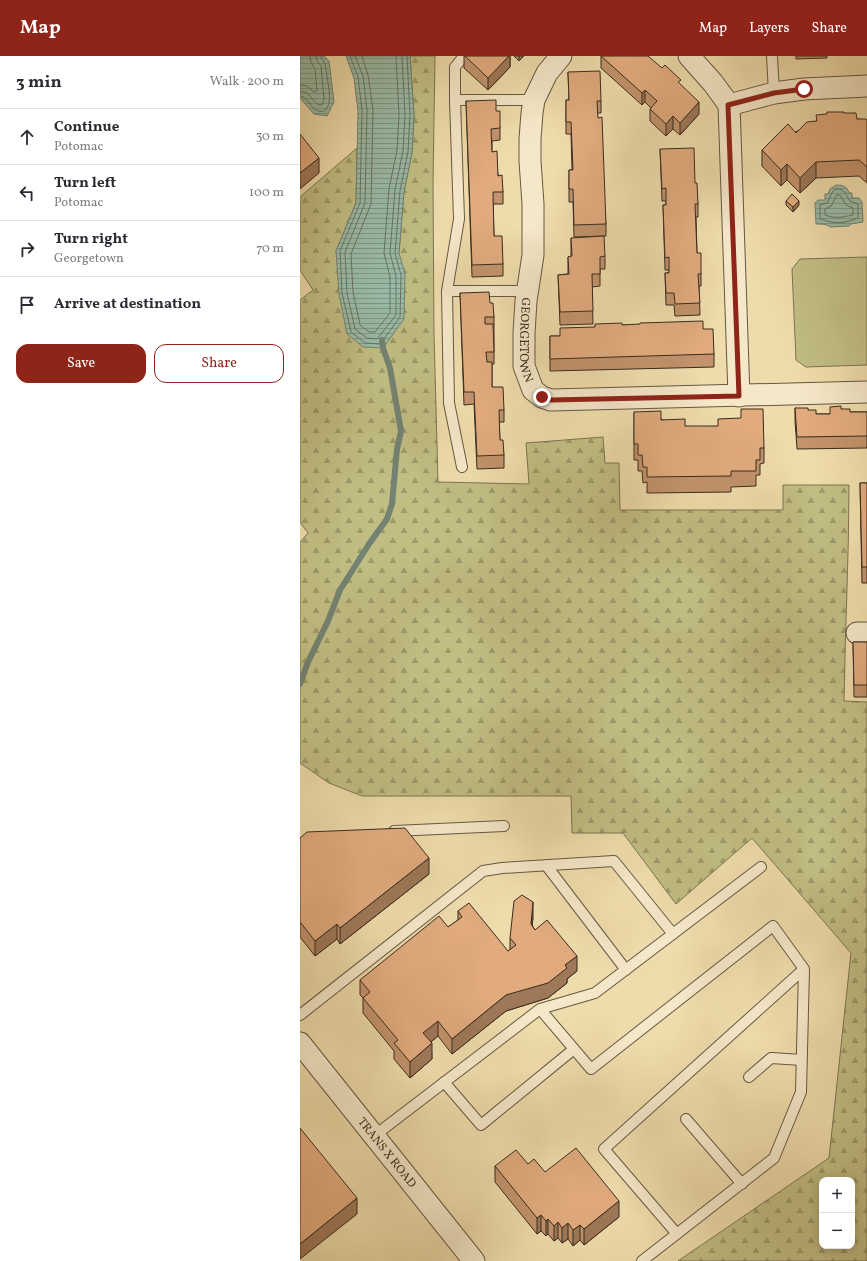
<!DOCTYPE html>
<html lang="en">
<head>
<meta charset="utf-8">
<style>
  :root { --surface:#fff; --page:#f7f7f7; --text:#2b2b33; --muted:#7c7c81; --line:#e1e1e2; --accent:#8f2418 }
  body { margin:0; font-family:Vollkorn,serif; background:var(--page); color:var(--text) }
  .controls { position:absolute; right:12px; bottom:12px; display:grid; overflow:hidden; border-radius:8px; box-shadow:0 2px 10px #0003 }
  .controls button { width:36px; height:36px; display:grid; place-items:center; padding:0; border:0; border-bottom:1px solid var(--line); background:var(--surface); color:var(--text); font:20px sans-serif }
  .stop { position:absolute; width:12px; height:12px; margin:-9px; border:3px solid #8f2418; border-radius:50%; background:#fff }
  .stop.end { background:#8f2418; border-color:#fff; box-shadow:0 1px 4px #0008 }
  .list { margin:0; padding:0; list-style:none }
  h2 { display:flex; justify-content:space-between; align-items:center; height:52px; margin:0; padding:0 16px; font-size:17px }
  h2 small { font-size:13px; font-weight:400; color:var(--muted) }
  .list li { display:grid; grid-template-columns:26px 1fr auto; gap:12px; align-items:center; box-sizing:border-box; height:56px; padding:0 16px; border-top:1px solid var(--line) }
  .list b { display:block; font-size:15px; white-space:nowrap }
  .list p { margin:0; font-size:13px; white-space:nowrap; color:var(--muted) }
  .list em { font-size:13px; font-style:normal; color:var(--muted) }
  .actions { display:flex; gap:8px; padding:12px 16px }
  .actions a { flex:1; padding:9px 0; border:1px solid var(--accent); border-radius:12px; text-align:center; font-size:14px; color:var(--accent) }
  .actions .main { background:var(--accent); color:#fff }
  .icon { flex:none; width:22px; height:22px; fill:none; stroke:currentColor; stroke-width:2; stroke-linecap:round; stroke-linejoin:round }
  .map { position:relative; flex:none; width:567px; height:1205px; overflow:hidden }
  header { display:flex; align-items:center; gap:24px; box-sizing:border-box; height:56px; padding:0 20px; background:var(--accent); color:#fff }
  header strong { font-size:19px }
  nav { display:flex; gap:22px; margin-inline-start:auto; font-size:14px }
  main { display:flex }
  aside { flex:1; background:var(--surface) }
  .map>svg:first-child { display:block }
  .forest { fill:url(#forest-firs); stroke:#7c7552; fill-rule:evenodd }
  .pitch { fill:#c1be84; stroke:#7c7552 }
  .water { fill:url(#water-rules); stroke:#738271 }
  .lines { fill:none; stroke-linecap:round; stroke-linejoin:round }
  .shore { stroke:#697464; stroke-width:1 }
  .stream { stroke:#738271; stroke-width:6 }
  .service-casing { stroke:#665842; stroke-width:12 }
  .minor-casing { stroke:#665842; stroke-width:23 }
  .service { stroke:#f5e8c9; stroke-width:10 }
  .minor { stroke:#f5e8c9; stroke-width:21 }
  .wall { fill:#c2936c; stroke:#382c1f }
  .shaded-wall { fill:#9e7858; stroke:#382c1f }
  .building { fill:#e1ab7e; stroke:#382c1f }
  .route { stroke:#8f2418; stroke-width:5 }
  .labels { text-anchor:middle; stroke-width:3.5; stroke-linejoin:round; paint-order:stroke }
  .street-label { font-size:12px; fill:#382c1f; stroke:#f5e8c9 }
</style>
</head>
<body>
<header>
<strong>Map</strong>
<nav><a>Map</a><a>Layers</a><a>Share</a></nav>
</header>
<main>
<aside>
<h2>3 min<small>Walk · 200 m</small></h2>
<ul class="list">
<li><svg class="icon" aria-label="ahead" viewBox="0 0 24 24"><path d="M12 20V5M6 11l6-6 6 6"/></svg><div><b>Continue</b><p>Potomac</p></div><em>30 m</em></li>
<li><svg class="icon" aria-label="left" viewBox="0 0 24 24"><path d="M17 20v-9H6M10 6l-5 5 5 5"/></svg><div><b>Turn left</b><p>Potomac</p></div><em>100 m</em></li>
<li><svg class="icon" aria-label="right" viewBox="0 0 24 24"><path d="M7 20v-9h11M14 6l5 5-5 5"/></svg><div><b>Turn right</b><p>Georgetown</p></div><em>70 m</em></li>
<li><svg class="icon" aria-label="arrive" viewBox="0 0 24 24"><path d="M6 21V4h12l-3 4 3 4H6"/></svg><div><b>Arrive at destination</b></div></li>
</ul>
<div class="actions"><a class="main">Save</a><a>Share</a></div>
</aside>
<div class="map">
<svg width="567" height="1205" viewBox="0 0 567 1205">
  <defs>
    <pattern id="forest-firs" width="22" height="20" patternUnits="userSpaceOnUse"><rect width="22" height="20" fill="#c1be84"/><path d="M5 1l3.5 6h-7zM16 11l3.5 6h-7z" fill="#9e9b6b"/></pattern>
    <pattern id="water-rules" width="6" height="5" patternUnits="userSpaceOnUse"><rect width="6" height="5" fill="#9abca8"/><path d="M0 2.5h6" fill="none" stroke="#7f9988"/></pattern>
  </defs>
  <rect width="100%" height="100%" fill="#efdcac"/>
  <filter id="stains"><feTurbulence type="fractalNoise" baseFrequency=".005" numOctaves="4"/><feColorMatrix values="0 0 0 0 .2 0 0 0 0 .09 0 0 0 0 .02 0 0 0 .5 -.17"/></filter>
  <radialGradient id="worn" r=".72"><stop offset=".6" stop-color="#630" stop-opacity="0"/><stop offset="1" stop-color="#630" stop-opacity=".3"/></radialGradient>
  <!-- forest -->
  <path class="forest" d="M110 0H135L133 127 134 278 138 426 229 428 226 387 303 381 305 407H319L320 454H483V429H549C549 501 545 573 544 645L567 646V1205H378L529 1102 551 897 452 782 376 848 323 777H272L271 740H62L29 727 0 707V486L8 477 0 466V244L13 234 0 214V141L57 92 56 147 36 195 99 197 104 135 112 97 114 59ZM522 1124H552V1190H522Z"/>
  <!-- pitch -->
  <path class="pitch" d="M567 201V309L506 311 496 304 492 213 500 203Z"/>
  <!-- water -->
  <path class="water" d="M0 0H24L29 5 34 46 27 60 14 58 0 42Z
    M46 0H110L114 59 112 97 104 136 99 197 105 218 104 263 83 292 63 291 47 278 39 238 36 195 56 147 58 55 54 22Z
    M536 129C543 129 547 130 549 137H552V142H559L562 146 563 166 551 168 549 170 530 171C527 168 521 168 516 168L515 147 518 144H525V138H528L530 133Z"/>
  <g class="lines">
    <!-- shore -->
    <path class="shore" d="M50 0 58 21 62 54 60 147 40 195 42 237 51 276 65 287 80 288 100 261 101 219 95 197 100 135 108 96 110 58 107 0
      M55 0 63 20 67 54 65 147 45 196 47 237 55 273 67 282 77 283 96 259V220L90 197 95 134 103 95 105 59 102 0
      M62 0 68 19 73 54 71 148 51 198 53 236 60 269 69 276H75L90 257V221L84 197 89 133 97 94 99 59 96 0
      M0 29 7 30 14 36 17 35 15 13 11 6 10 0
      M0 35 7 37 18 49H22L24 44 21 10 17 5 16 0
      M0 40C8 41 10 51 16 54 24 58 28 53 29 46 31 39 26 16 25 8L22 3 21 0
      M537 133C545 132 546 140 550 145L558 148V162C542 168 536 168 520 163V149L527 147 533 135Z
      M537 139H540L546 149 553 152V159C542 161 536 163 525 159V153L531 150Z"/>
    <!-- stream -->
    <path class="stream" d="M0 628 8 606 28 565 40 534 69 488 87 463 92 448 97 393 101 375 90 312 83 292 82 284"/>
    <!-- service casing -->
    <g class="service-casing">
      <path id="service" d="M164 0 155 11V44L159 163 147 235H228
        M472 0 474 37
        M155 44H234
        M147 235 149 347 162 411
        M94 775 204 770
        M246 809 326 914
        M240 953 295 937 461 811
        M0 959 183 815 202 812 314 805 373 878
        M449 1021 471 1002 502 1004
        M144 1026 181 1069 274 993
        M386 1063 442 1128
        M74 1080 240 953 291 1013 473 870 504 913 501 1036 474 1102 342 1205
        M377 1178 304 1093 504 913"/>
    </g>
    <!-- minor casing -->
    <g class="minor-casing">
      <g id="minor">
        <path id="s1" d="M261 0 247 17 234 44 232 57 230 83V105L233 148V199L226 245 224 277V310L233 334 242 341 251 344 567 336"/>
        <path d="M389 0 413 27 429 49 474 37 504 33 567 30"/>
        <path d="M429 49 439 340"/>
        <path d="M557 577H567"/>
        <path id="s2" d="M0 987 174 1205"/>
      </g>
    </g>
    <!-- service -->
    <use href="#service" class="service"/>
    <!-- minor -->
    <use href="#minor" class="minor"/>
  </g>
  <!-- wall -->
  <path class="wall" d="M164 0H210V11L188 34 164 12Z
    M214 0H224L219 5Z
    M301 0 381 29 399 58 380 79 373 73 366 80 350 65V53L351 52 345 46 342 49 301 12Z
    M496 0H527V2L496 3Z
    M268 16 301 45V57H297L306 168V180L274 181 273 146H269V114H272L271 78H266V44H269Z
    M166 45 196 55 200 72V84L192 85V96L203 136V148H193L194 180 203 208V220L172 221Z
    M544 57 557 63 567 64V127L559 120 516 122 500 137 487 124 481 130 462 110V94L516 65Z
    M360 93 395 127 398 148V161H396L397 197 401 218V230H399L400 259 375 260 374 249H366L365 217H369V214H365L363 149H366V145H362Z
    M486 145 499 149 493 156 486 149Z
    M271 182 305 200V213H300V230L292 231 293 268 260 269 258 219 268 218V201L271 200Z
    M160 237 190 247 194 261V308H192V331L204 354V366H199L200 384 204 399V412L177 413 174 348 164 349Z
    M322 269 403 273 414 298V311L250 315V280H260L295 271Z
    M495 352 508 354 516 358H530L541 353 550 356H567V392L497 393 495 365Z
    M334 356 385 370 464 392V407L460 408V419H456V430L431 431V436L347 437V426L343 427 342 415H338V404H334Z
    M560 427H567V527H562Z
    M553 586H567V641H554Z
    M0 782 129 818 40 888 37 883 15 900 0 881Z
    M158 855 208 895 210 894V882L233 861 232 869 235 874 277 915 267 923V927L248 942 206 955 152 998 138 980 131 986 132 1003 110 1022 94 1003V995L63 957V942L60 939V924L148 871 158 864Z
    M228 1108 245 1116 319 1161 284 1189 280 1184 273 1190 268 1183 262 1187 258 1182 254 1185 248 1178 246 1180 241 1175 237 1178 195 1126V1110Z"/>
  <!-- shaded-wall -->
  <path class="shaded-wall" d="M204 0H210V11L188 34V22Z
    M219 0H224L219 5Z
    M345 34V46L342 49V37Z
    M399 46V58L380 79V67Z
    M373 60V73L366 80V68Z
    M19 102V117L0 133V117Z
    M516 106V122L500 137V122Z
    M487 108V124L481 130V114Z
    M499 145V149L493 156V151Z
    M129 802V818L40 888V872Z
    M233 846V861L231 883V868Z
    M37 868V883L15 900V885Z
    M277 900V915L267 923V927L248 942 206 955 152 998V983L206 939 265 909Z
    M138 965V980L123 992V977Z
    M132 987V1003L110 1022V1006Z
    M57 1142V1158L0 1203V1188Z
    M319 1145V1161L284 1189V1173Z
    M241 1159V1175L237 1178V1162Z
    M248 1163V1178L246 1180V1165Z
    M258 1166V1182L254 1185V1170Z
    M268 1167V1183L262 1187V1172Z
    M280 1169V1184L273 1190V1174Z"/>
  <!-- building -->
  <path class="building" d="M165 0H209L188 22Z
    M301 0H348L362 12 365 9 381 24 378 26 399 46 380 67 373 60 366 68 350 53 357 45 345 34 342 37Z
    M300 15 301 45H297L298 62 302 61 306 168 274 169 273 133H269V114H273L271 66H266V44H269L268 16Z
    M196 44V55H200V72L191 73 192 96 197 95 198 120 202 119 203 136H193L194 180H202L203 208 172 209 166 45Z
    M527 56H544V57H556L557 63H566L567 64V111L559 104 516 106 500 122 487 108 481 114 462 94 488 68 496 77 507 66 517 65 516 59 527 58Z
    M0 78 19 102 0 117Z
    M394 92 395 127H397L398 148H395L397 197H401V218H398L400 247 375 248 374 237H366L365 217H369V201L365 202 363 149H366V132L362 133 360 93Z
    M492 138 499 145 493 151 486 145Z
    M304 180 305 200 300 201V218H292L293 255 260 256 258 219 269 218 268 201 272 200 271 182Z
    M189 236 190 247H193L194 261H185V268H193L194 296H186L187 306H192V331H203L204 354H199L200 384H203L204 399 177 400 174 336H164L160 237Z
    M403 265V273H413L414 298 250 303V280H260V272L295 271V268L322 267V269L340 268V267Z
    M541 350V353H550V356H567V380L497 381 495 352H508V354H516V358H530V351Z
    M441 353H463L464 392H460V404H456V415H431V420L347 421V411H343L342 399H338V388H334V356L361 355V364L385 363V370H418V363L441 362Z
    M560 427H567V511H562Z
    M553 586H567V629H554Z
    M105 772 129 802 40 872 37 868 15 885 0 866V782L7 776Z
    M222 839 233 846 231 868 235 874 247 864 277 900 265 909 267 912 248 927 206 939 152 983 138 965 123 977 132 987 110 1006 94 987 98 984 63 942 70 936 60 924 139 860 148 871 162 861 158 855 169 847 208 895 216 889 210 882 214 845Z
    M0 1072 57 1142 0 1188Z
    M276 1092 319 1145 284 1173 280 1169 273 1174 268 1167 262 1172 258 1166 254 1170 248 1163 246 1165 241 1159 237 1162 195 1110 216 1094 228 1108 234 1103 245 1116Z"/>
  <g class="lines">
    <!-- route -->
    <path class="route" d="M242 341 251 344 439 340 428 49 474 37 504 33"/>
  </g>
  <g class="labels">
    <!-- street labels -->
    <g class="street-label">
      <text dy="4" stroke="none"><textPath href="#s1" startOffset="293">GEORGETOWN</textPath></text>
      <text dy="4" stroke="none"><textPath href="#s2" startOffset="140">TRANS X ROAD</textPath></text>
    </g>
  </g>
  <rect width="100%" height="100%" filter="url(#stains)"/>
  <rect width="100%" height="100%" fill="url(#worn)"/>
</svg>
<div class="controls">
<button>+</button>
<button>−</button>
</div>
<div class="stop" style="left:504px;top:33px"></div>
<div class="stop end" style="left:242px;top:341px"></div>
</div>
</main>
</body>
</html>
